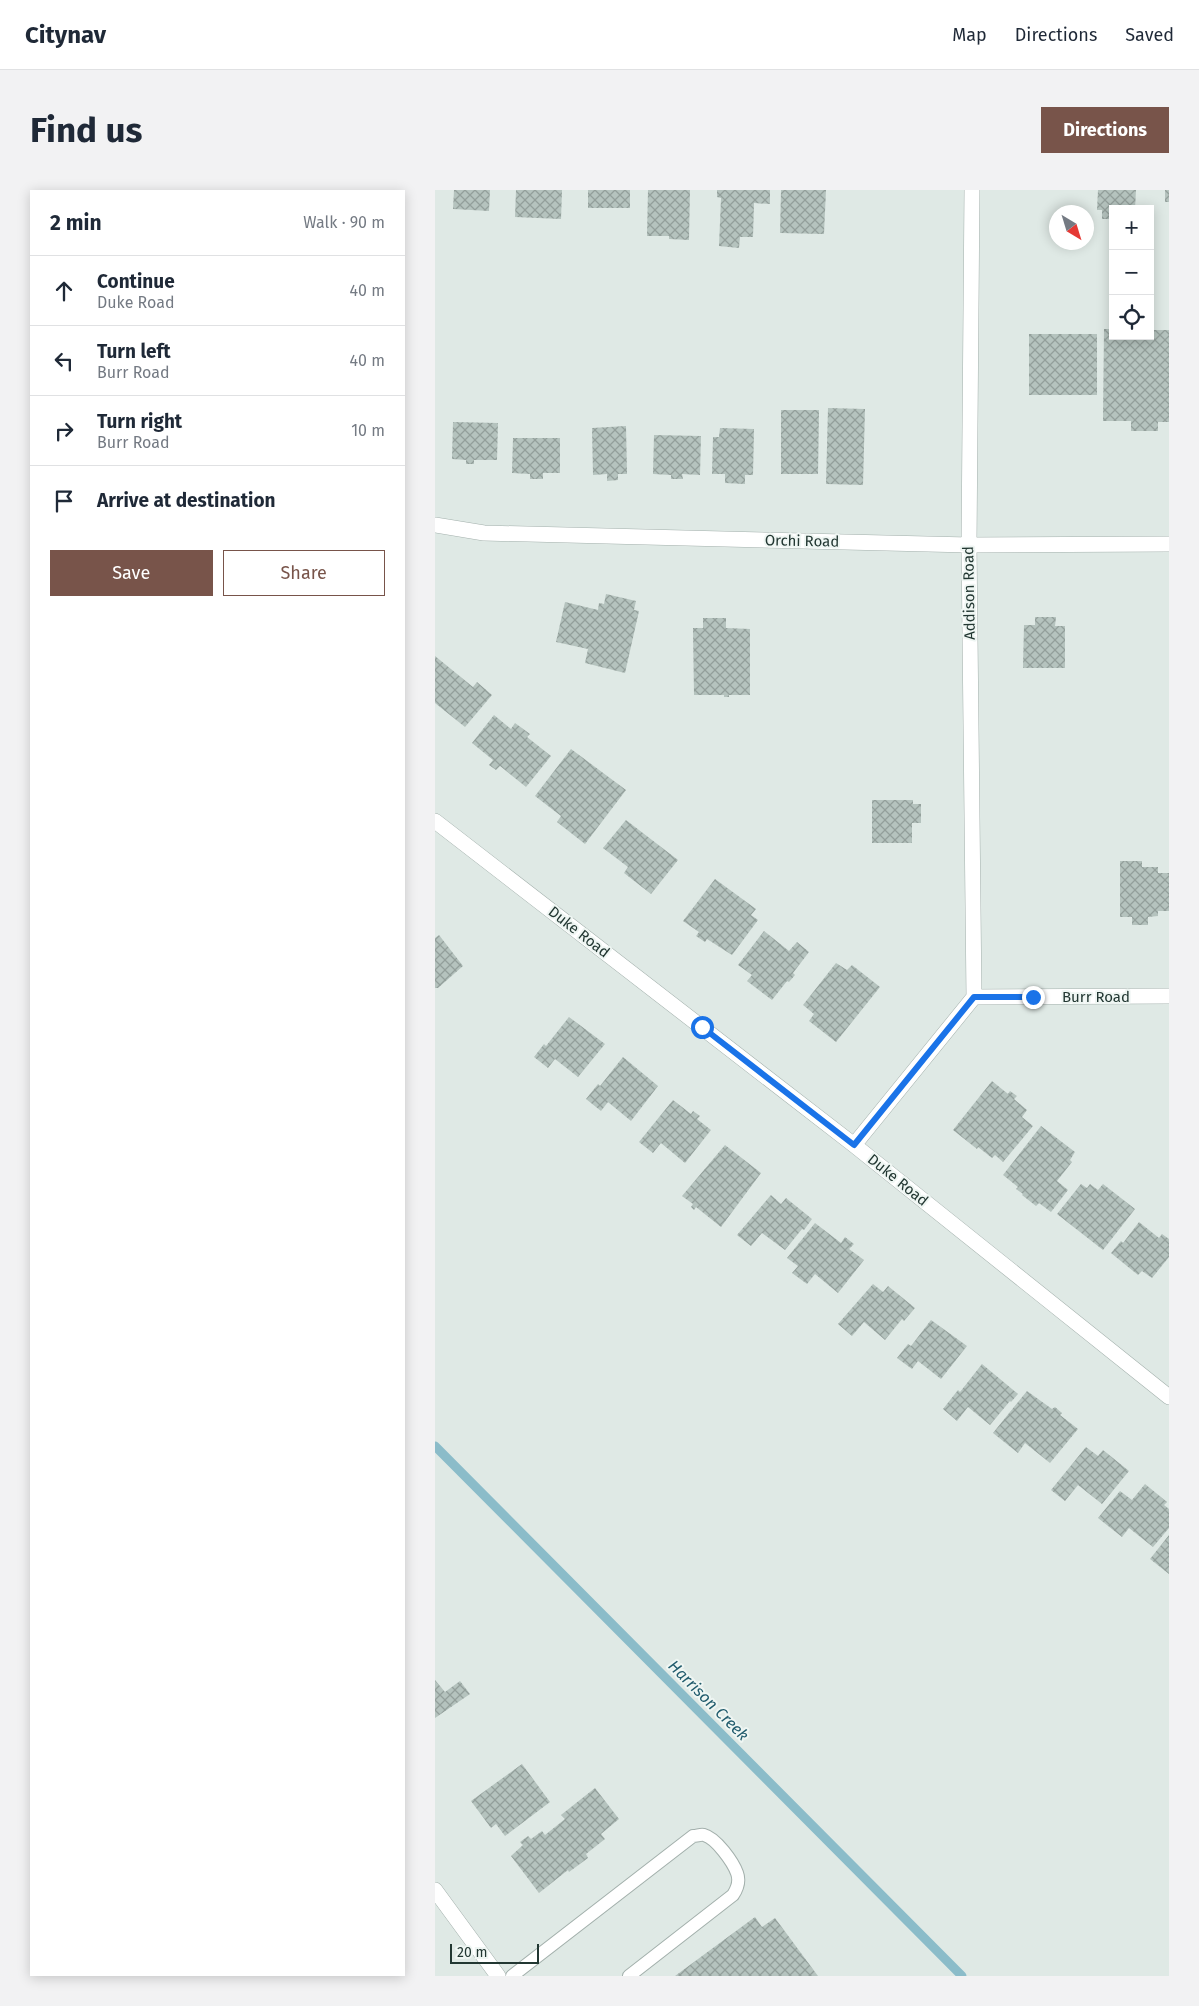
<!DOCTYPE html>
<html lang="en">
<head>
<meta charset="utf-8">
<style>
  :root { --surface:#fff; --page:#f2f2f3; --text:#1f2937; --muted:#747a83; --line:#e0e1e3; --accent:#78544a }
  body { margin:0; font-family:"Fira Sans",sans-serif; background:var(--page); color:var(--text) }
  .controls { position:absolute; right:15px; top:15px; display:grid; overflow:hidden; border-radius:0px; box-shadow:0 2px 12px #0003 }
  .controls button { width:45px; height:45px; display:grid; place-items:center; padding:0; border:0; border-bottom:1px solid var(--line); background:var(--surface); color:var(--text); font:25px sans-serif }
  .compass { position:absolute; left:614px; top:15px; width:45px; height:45px; border-radius:50%; background:var(--surface); box-shadow:0 2px 12px #0003; rotate:142deg }
  .scale { position:absolute; left:15px; bottom:12px; width:89px; box-sizing:border-box; padding-left:5px; border:2px solid #223732; border-top:0; font-size:14px; line-height:18px; white-space:nowrap; color:#223732; -webkit-text-stroke:4px #eff6f3; paint-order:stroke }
  .stop { position:absolute; width:15px; height:15px; margin:-11px; border:4px solid #1a73e8; border-radius:50%; background:#fff }
  .stop.end { background:#1a73e8; border-color:#fff; box-shadow:0 1px 5px #0008 }
  .list { margin:0; padding:0; list-style:none }
  h2 { display:flex; justify-content:space-between; align-items:center; height:65px; margin:0; padding:0 20px; font-size:21px }
  h2 small { font-size:16px; font-weight:400; color:var(--muted) }
  .list li { display:grid; grid-template-columns:32px 1fr auto; gap:15px; align-items:center; box-sizing:border-box; height:70px; padding:0 20px; border-top:1px solid var(--line) }
  .list b { display:block; font-size:19px; white-space:nowrap }
  .list p { margin:0; font-size:16px; white-space:nowrap; color:var(--muted) }
  .list em { font-size:16px; font-style:normal; color:var(--muted) }
  .actions { display:flex; gap:10px; padding:15px 20px }
  .actions a { flex:1; padding:11px 0; border:1px solid var(--accent); border-radius:0px; text-align:center; font-size:18px; color:var(--accent) }
  .actions .main { background:var(--accent); color:#fff }
  .icon { flex:none; width:28px; height:28px; fill:none; stroke:currentColor; stroke-width:2; stroke-linecap:round; stroke-linejoin:round }
  .map { position:relative; flex:none; width:734px; height:1786px; overflow:hidden; border-radius:0px }
  header { display:flex; align-items:center; gap:30px; box-sizing:border-box; height:70px; padding:0 25px; background:var(--surface); border-bottom:1px solid var(--line) }
  header strong { font-size:24px }
  nav { display:flex; gap:28px; margin-inline-start:auto; font-size:18px }
  .intro { display:flex; align-items:center; justify-content:space-between; box-sizing:border-box; height:120px; padding:0 30px }
  h1 { margin:0; font-size:35px }
  .button { padding:12px 22px; border-radius:0px; background:var(--accent); color:#fff; font-size:18px; font-weight:700 }
  main { display:flex; gap:30px; padding:0 30px }
  aside { flex:1; background:var(--surface); border-radius:0px; box-shadow:0 2px 12px #0003 }
  .map>svg:first-child { display:block }
  .lines { fill:none; stroke-linecap:round; stroke-linejoin:round }
  .stream { stroke:#8bbcc9; stroke-width:9 }
  .building { fill:url(#building-cross-hatch) }
  .lane-casing { stroke:#a3b0ac; stroke-width:14 }
  .street-casing { stroke:#a3b0ac; stroke-width:16 }
  .lane { stroke:#fff; stroke-width:12 }
  .street { stroke:#fff; stroke-width:15 }
  .route { stroke:#1a73e8; stroke-width:6 }
  .labels { text-anchor:middle; stroke-width:4; stroke-linejoin:round; paint-order:stroke }
  .street-label { font-size:15px; fill:#223732; stroke:#eff6f3 }
  .water-label { font-size:16px; font-style:italic; fill:#225c6d; stroke:#eff6f3 }
</style>
</head>
<body>
<header>
<strong>Citynav</strong>
<nav><a>Map</a><a>Directions</a><a>Saved</a></nav>
</header>
<div class="intro"><h1>Find us</h1><a class="button">Directions</a></div>
<main>
<aside>
<h2>2 min<small>Walk · 90 m</small></h2>
<ul class="list">
<li><svg class="icon" aria-label="ahead" viewBox="0 0 24 24"><path d="M12 20V5M6 11l6-6 6 6"/></svg><div><b>Continue</b><p>Duke Road</p></div><em>40 m</em></li>
<li><svg class="icon" aria-label="left" viewBox="0 0 24 24"><path d="M17 20v-9H6M10 6l-5 5 5 5"/></svg><div><b>Turn left</b><p>Burr Road</p></div><em>40 m</em></li>
<li><svg class="icon" aria-label="right" viewBox="0 0 24 24"><path d="M7 20v-9h11M14 6l5 5-5 5"/></svg><div><b>Turn right</b><p>Burr Road</p></div><em>10 m</em></li>
<li><svg class="icon" aria-label="arrive" viewBox="0 0 24 24"><path d="M6 21V4h12l-3 4 3 4H6"/></svg><div><b>Arrive at destination</b></div></li>
</ul>
<div class="actions"><a class="main">Save</a><a>Share</a></div>
</aside>
<div class="map">
<svg width="734" height="1786" viewBox="0 0 734 1786">
  <defs>
    <pattern id="building-cross-hatch" width="8" height="8" patternUnits="userSpaceOnUse" patternTransform="scale(1.25)"><rect width="8" height="8" fill="#b5c3be"/><path d="M0 0l8 8M0 8l8-8" fill="none" stroke="#939f9b"/></pattern>
  </defs>
  <rect width="100%" height="100%" fill="#dfe9e5"/>
  <g class="lines">
    <!-- stream -->
    <path class="stream" d="M0 1256 527 1786"/>
  </g>
  <!-- building -->
  <path class="building" d="M19 0H55L54 21 18 19Z
    M81 0H127L126 29 80 27Z
    M153 0H195V18H153Z
    M213 0H255L254 50 234 49V46H212Z
    M282 0H335V14L319 13 318 47H305L304 58 284 56 286 8 282 7Z
    M346 0H391L389 44 345 43Z
    M663 0H701L700 19H678V29H667V20H662Z
    M730 0H734V12H730Z
    M669 139H678V146H715V140H734V232H723V241H696V231H668Z
    M594 144H662V205H594Z
    M393 218 430 219 428 295 391 294Z
    M346 220H384L383 284H346Z
    M18 232 63 233 62 270H39V274H31V270L17 269Z
    M191 236 192 284H183V290L172 291V284L158 285 157 238Z
    M285 238 319 239 318 285H310V294L290 293V284H277L278 247H284Z
    M219 245 266 246 265 285 247 284 248 289H236V285L218 284Z
    M78 248H125V283H108V289H95V284L77 283Z
    M171 404 201 411 199 420 204 421 190 483 150 473 153 459 121 452 130 412 163 420 164 413 169 414Z
    M600 427H621L620 436H630V478H588L589 435H600Z
    M268 428H291V438L315 439V505H294V507H289V505H259L258 438H268Z
    M0 466 38 497 42 492 57 505 30 537 0 513Z
    M59 525 76 539 80 533 95 544 92 547 116 566 91 597 65 576 61 580 54 575 58 570 37 553Z
    M136 559 191 600 150 654 122 632 126 626 100 606Z
    M437 610H478V614H486V633H477V653H437Z
    M191 630 243 670 216 704 189 683 193 677 168 658Z
    M685 671H707V677H723V683H734V721H723V726L713 727V735H697V727H685Z
    M280 689 321 719 316 725 323 730 297 765 272 749 270 752 261 746 264 742 248 731Z
    M329 741 354 761 362 752 374 762 358 783 360 785 354 792 352 791 337 810 312 791 317 785 303 775Z
    M4 745 28 776 3 798H0V748Z
    M401 773 412 780 417 775 445 797 401 852 374 831 379 824 368 815Z
    M134 827 170 854 143 887 120 869 113 878 99 867 109 854 111 856Z
    M188 867 223 896 196 931 173 912 166 921 151 909 163 894 165 896Z
    M557 891 573 904 575 901 582 906 579 909 592 920 587 927 598 936 568 972 560 965 557 968 543 957 542 959 518 940Z
    M238 910 256 924 258 921 265 926 262 929 276 940 250 973 226 953 218 963 204 952Z
    M606 936 640 962 635 970 637 972 622 991 633 1000 616 1022 604 1013 601 1016 587 1005 588 1004 581 999 583 997 568 985Z
    M290 955 326 983 286 1037 261 1017 259 1020 256 1017 258 1014 247 1006Z
    M646 994 652 998 655 994 663 1000 668 994 700 1019 668 1060 622 1024Z
    M336 1005 346 1014 351 1008 377 1029 369 1040 367 1039 350 1060 327 1043 316 1056 302 1045Z
    M704 1032 724 1048 727 1044 734 1049V1067L717 1088 707 1081 703 1085 676 1063 686 1051 688 1053Z
    M380 1033 406 1053 410 1047 419 1054 414 1059 429 1070 403 1103 380 1084 372 1094 357 1083 363 1076 352 1068Z
    M438 1094 448 1102 453 1096 480 1118 469 1131 467 1129 450 1150 429 1132 417 1146 403 1134Z
    M496 1130 532 1156 506 1189 483 1171 477 1179 462 1168 473 1154 476 1156Z
    M547 1174 583 1204 576 1212 575 1211 555 1235 533 1217 522 1231 508 1219 523 1200 525 1202Z
    M592 1201 617 1219 620 1217 627 1223 625 1225 643 1239 615 1273 590 1253 583 1263 558 1243Z
    M651 1257 663 1266 668 1260 694 1281 667 1314 643 1295 630 1311 616 1300Z
    M710 1294 732 1312 729 1315 734 1319V1338L718 1357 694 1338 687 1347 663 1328 685 1301 697 1310Z
    M734 1345V1384L715 1369Z
    M0 1490 10 1502 25 1491 35 1504 0 1528Z
    M87 1574 115 1612 70 1646 61 1634 56 1638 36 1611Z
    M160 1598 184 1629 166 1644 170 1649 151 1664 153 1668 134 1682 133 1680 104 1703 76 1666 88 1655 85 1652 93 1646 96 1649 107 1641 110 1645 130 1629 126 1625Z
    M320 1727 327 1737 340 1728 383 1786H240Z"/>
  <g class="lines">
    <!-- lane casing -->
    <g class="lane-casing">
      <path id="lane" d="M77 1786 258 1646C262 1646 266 1644 269 1645 281 1648 298 1672 302 1683 305 1691 302 1699 298 1705L194 1786"/>
    </g>
    <!-- street casing -->
    <g class="street-casing">
      <path id="street" d="M537 0 534 355 539 807
        M0 335 49 343 534 355 734 354
        M0 631 419 955 734 1207
        M419 955 539 807 734 806
        M0 1700 63 1786"/>
    </g>
    <!-- lane -->
    <use href="#lane" class="lane"/>
    <!-- street -->
    <use href="#street" class="street"/>
  </g>
  <g class="lines">
    <!-- route -->
    <path class="route" d="M267 837 419 955 539 807H598"/>
  </g>
  <g class="labels">
    <!-- street labels -->
    <g class="street-label">
      <text transform="translate(367 351) rotate(1)" y="5">Orchi Road</text>
      <text transform="translate(534 403) rotate(-91)" y="5">Addison Road</text>
      <text transform="translate(144 742) rotate(38)" y="5">Duke Road</text>
      <text x="661" y="812">Burr Road</text>
      <text transform="translate(463 990) rotate(39)" y="5">Duke Road</text>
    </g>
    <!-- water labels -->
    <g class="water-label">
      <text transform="translate(274 1510) rotate(45)" y="6">Harrison Creek</text>
    </g>
  </g>
</svg>
<div class="controls">
<button>+</button>
<button>−</button>
<button><svg class="icon" aria-label="locate" viewBox="0 0 24 24"><circle cx="12" cy="12" r="6"/><path d="M12 2v4M12 18v4M2 12h4M18 12h4"/></svg></button>
</div>
<svg class="compass" viewBox="-18 -18 36 36"><path d="M0-13l5 13h-10z" fill="#e53935"/><path d="M0 13l5-13h-10z" fill="#747a83"/></svg>
<div class="scale">20 m</div>
<div class="stop" style="left:267px;top:837px"></div>
<div class="stop end" style="left:598px;top:807px"></div>
</div>
</main>
</body>
</html>
